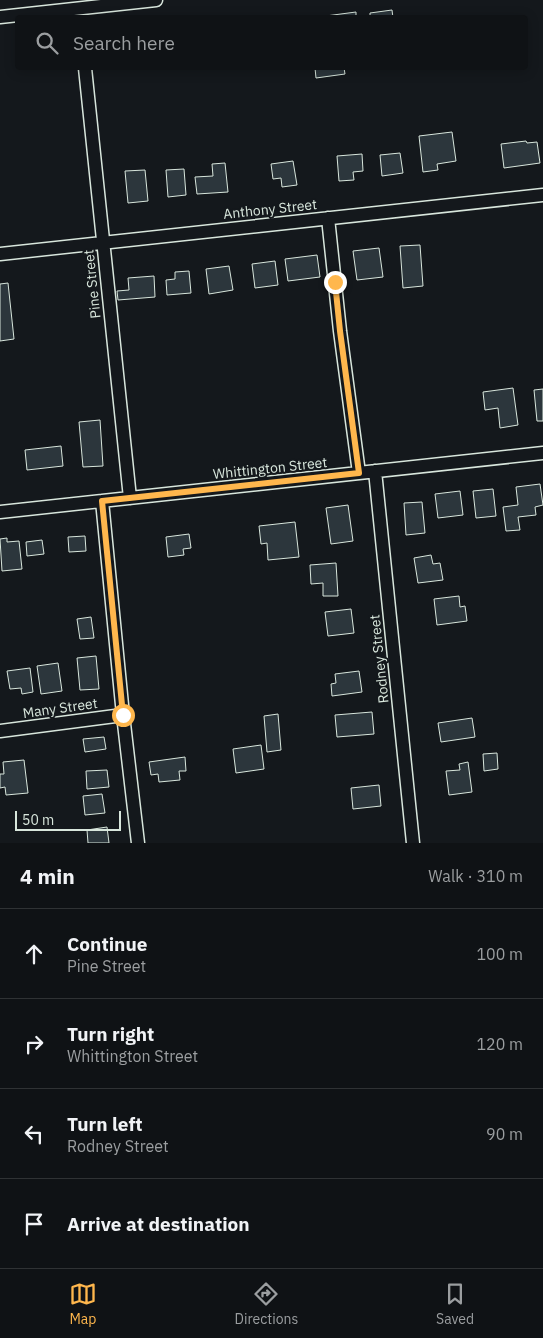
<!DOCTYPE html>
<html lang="en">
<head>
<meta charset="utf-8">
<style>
  :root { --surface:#0f1215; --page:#1d2022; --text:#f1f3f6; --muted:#9b9ea0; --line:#2f3234; --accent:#ffb74d }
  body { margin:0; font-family:"IBM Plex Sans",sans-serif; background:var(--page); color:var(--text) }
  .scale { position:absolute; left:15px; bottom:12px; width:106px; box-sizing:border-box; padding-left:5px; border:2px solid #d8e6dc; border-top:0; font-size:14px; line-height:18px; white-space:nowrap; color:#d8e6dc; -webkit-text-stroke:4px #14181c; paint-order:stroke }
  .stop { position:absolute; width:15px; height:15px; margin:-11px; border:4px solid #ffb74d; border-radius:50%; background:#fff }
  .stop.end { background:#ffb74d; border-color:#fff; box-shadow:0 1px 5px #0008 }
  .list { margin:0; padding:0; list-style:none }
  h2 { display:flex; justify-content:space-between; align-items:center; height:65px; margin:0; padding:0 20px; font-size:21px }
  h2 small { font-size:16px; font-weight:400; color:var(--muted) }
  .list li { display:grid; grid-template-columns:32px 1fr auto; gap:15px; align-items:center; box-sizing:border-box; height:90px; padding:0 20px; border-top:1px solid var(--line) }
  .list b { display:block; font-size:19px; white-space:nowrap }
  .list p { margin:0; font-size:16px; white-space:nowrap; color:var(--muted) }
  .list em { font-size:16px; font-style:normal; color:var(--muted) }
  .icon { flex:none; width:28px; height:28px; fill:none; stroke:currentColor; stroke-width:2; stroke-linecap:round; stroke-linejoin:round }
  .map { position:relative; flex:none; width:543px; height:843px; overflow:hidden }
  .search { position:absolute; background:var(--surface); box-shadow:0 2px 12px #0003; left:15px; right:15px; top:15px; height:55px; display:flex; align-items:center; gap:12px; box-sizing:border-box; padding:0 18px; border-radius:5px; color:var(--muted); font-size:19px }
  .sheet { height:425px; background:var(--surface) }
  nav { display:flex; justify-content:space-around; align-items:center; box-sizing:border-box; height:70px; border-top:1px solid var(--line); background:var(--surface); font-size:14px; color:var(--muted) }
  nav a { display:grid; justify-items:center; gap:2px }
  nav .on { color:var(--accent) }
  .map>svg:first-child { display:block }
  .building { fill:#2c363c; stroke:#d8e6dc }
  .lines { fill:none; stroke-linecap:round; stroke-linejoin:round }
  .minor-casing { stroke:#d8e6dc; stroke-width:15 }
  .minor { stroke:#14181c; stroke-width:12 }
  .route { stroke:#ffb74d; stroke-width:6 }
  .labels { text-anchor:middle; stroke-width:4; stroke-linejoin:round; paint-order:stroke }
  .street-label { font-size:14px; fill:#d8e6dc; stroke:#14181c }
</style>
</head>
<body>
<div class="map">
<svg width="543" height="843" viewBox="0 0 543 843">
  <rect width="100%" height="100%" fill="#14181c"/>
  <!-- building -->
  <path class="building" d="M392 10 393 18H370V13Z
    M356 12V18L318 17Z
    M315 68H344L345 74 316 78Z
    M452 132 456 161 437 164 438 170 423 172 419 136Z
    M526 141 527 143 537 142 540 163 504 168 501 144Z
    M400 153 403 173 382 176 380 155Z
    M362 154 363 171 353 172 354 180 339 181 337 156Z
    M293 161 297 185 282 187 281 178 273 179 271 164Z
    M225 163 228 192 197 194 195 177 213 176 212 164Z
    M184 169 186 195 168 197 166 170Z
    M145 170 148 201 128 203 125 171Z
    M420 245 423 286 403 288 400 246Z
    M379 248 383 277 357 280 353 251Z
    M317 255 320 277 288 281 285 259Z
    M275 261 278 285 255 288 252 264Z
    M229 266 233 290 209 294 206 269Z
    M189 271 191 293 167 295 166 280 175 279V272Z
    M154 276 155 297 118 300 117 291 129 290 128 278Z
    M8 283 14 339 0 341V284Z
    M513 388 518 425 500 428 498 408 485 410 483 392Z
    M543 389V421H537L534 390Z
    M100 420 103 466 83 467 79 422Z
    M61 446 63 466 27 470 25 450Z
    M540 484 543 505 535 507 536 515 518 517 520 530 506 531 503 507 518 505 516 487Z
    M493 489 496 516 476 518 473 491Z
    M460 491 463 515 438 518 435 494Z
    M422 502 425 533 406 535 404 503Z
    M348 505 353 541 331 544 326 508Z
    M295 522 299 557 268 560 267 543 261 544 259 526Z
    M189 534 191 548 183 549 184 555 168 557 166 537Z
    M85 536 86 551 69 552 68 537Z
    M7 538V542L19 541 22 569 2 571 0 539Z
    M42 540 44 554 27 556 26 542Z
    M431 555 433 564 440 563 443 580 418 583 414 558Z
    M336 563 338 596H323V583L311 584 310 565Z
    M459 596 460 607 465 606 467 621 437 625 434 599Z
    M351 609 354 633 328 636 325 612Z
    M91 617 94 638 80 639 77 619Z
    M96 656 99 689 80 690 77 658Z
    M58 663 62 691 41 694 37 666Z
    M30 668 33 692 22 694 21 688 10 689 7 671Z
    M359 671 362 692 332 696 331 684 336 683 335 674Z
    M372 712 374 734 337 737 335 715Z
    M278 714 281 750 267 752 264 716Z
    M472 718 475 737 441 742 438 723Z
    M104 737 106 749 85 752 83 739Z
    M261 745 264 769 236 773 233 749Z
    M497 753 498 769 484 771 483 754Z
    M185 757 186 771H179L180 780 159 782 158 774 151 775 149 762Z
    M24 760 28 793 6 795 5 787 0 788V774H4L3 762Z
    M468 762 472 792 449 795 446 771 460 770 459 764Z
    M107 770 109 787 87 789 86 771Z
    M379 785 381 806 353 809 351 788Z
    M102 794 105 813 85 815 83 796Z
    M107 827 109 843H88L87 830Z"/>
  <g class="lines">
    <!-- minor casing -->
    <g class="minor-casing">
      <path id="minor" d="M0 17 156 0
        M85 68 130 498
        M328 218 340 331 359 473
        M0 254 543 195
        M375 471 413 843
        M102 501 123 715 138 843
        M0 512 543 453
        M0 731 123 715"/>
    </g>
    <!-- minor -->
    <use href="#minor" class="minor"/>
  </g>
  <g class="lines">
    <!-- route -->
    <path class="route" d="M123 715 102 501 359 473 340 331 335 282"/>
  </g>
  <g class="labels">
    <!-- street labels -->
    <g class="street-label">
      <text transform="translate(270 209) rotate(-6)" y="5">Anthony Street</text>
      <text transform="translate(92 284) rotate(-96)" y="5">Pine Street</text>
      <text transform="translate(270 468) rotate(-6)" y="5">Whittington Street</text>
      <text transform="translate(379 659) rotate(-96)" y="5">Rodney Street</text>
      <text transform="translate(60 708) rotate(-8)" y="5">Many Street</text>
    </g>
  </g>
</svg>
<div class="scale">50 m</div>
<div class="stop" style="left:123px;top:715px"></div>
<div class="stop end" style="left:335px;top:282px"></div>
<div class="search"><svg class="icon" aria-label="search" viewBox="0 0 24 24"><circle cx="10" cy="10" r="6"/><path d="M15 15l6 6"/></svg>Search here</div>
</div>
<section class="sheet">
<h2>4 min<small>Walk · 310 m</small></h2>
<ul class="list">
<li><svg class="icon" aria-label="ahead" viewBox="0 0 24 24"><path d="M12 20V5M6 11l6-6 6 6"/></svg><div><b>Continue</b><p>Pine Street</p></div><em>100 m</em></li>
<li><svg class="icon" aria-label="right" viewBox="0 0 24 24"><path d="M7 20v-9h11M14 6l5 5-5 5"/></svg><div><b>Turn right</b><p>Whittington Street</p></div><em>120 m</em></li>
<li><svg class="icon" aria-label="left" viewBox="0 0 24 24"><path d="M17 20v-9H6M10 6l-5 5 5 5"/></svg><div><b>Turn left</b><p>Rodney Street</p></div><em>90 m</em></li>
<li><svg class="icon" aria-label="arrive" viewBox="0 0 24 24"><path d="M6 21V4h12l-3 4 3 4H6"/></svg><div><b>Arrive at destination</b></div></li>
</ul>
</section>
<nav>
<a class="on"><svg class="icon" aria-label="map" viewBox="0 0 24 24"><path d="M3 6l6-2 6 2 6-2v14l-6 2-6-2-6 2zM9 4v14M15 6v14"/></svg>Map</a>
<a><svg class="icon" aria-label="directions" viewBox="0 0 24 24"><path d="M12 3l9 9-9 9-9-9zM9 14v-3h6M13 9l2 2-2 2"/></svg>Directions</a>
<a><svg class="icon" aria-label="saved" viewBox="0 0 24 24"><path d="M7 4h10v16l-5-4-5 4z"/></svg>Saved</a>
</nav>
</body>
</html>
